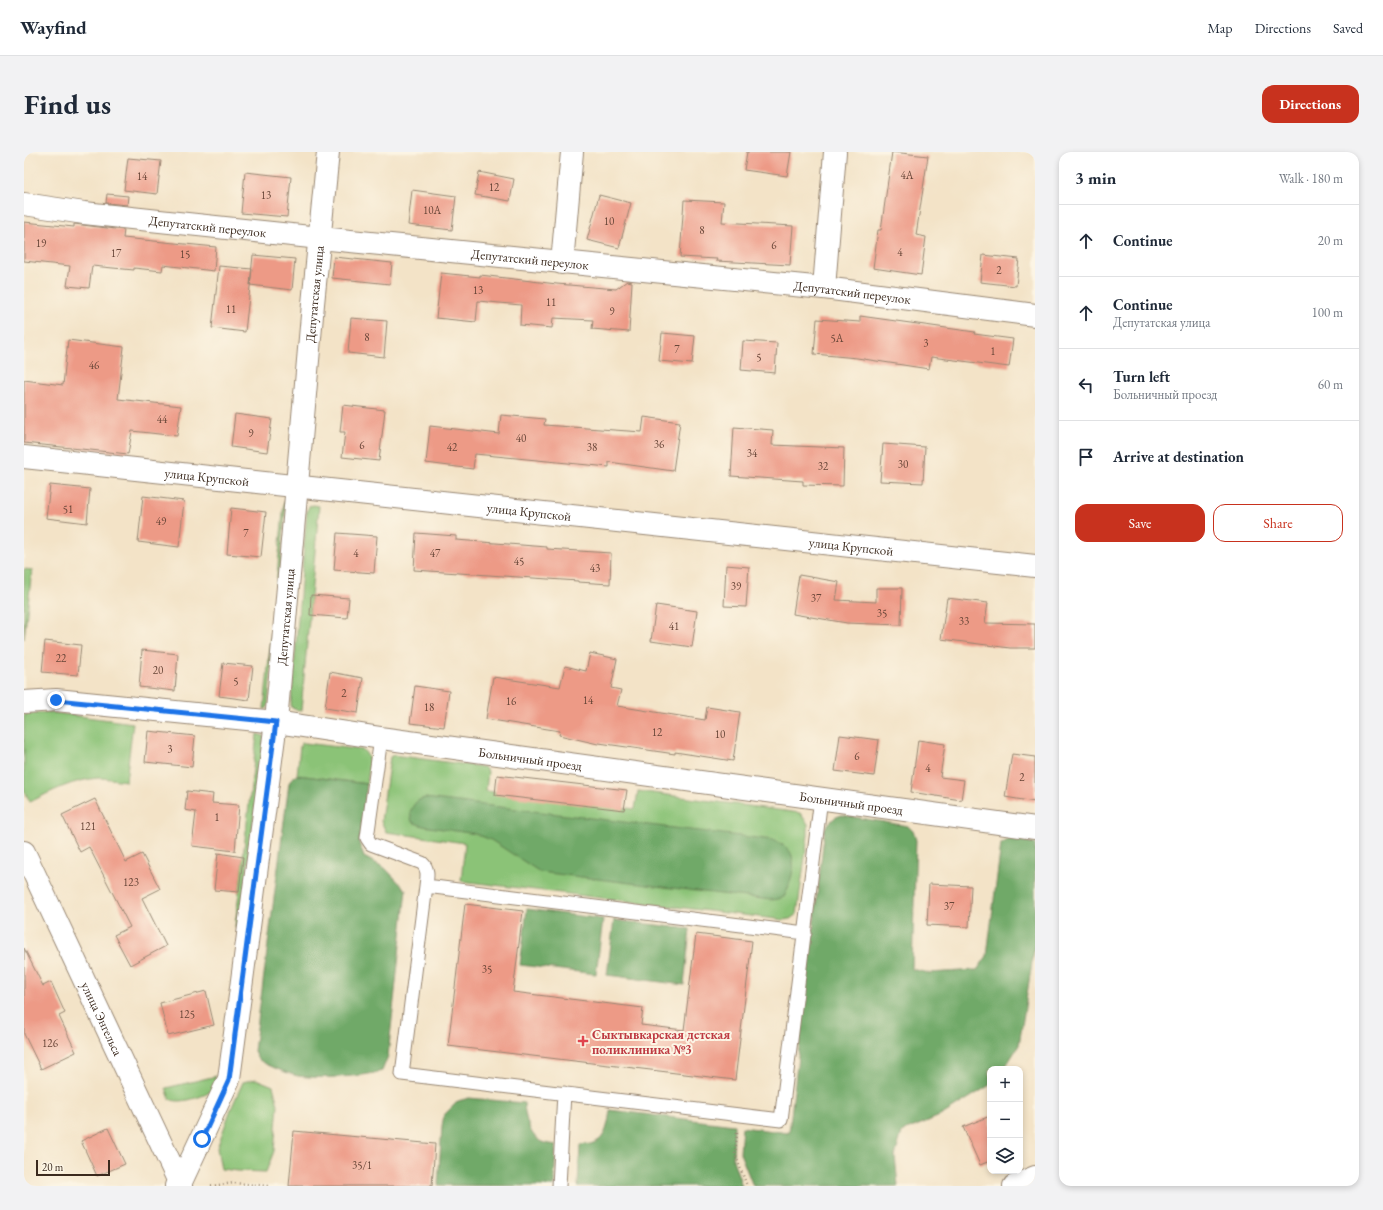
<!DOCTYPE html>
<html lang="en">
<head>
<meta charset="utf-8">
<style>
  :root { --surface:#fff; --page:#f2f2f3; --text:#1f2937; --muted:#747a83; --line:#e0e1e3; --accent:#c8321e }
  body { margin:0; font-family:"EB Garamond",serif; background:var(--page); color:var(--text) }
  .controls { position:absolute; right:12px; bottom:12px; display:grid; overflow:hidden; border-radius:8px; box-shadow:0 2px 6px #0003 }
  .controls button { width:36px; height:36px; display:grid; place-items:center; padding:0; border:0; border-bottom:1px solid var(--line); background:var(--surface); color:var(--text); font:20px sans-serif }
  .scale { position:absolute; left:12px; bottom:10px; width:74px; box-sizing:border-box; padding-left:4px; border:2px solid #3b2a1e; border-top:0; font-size:11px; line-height:14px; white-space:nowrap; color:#3b2a1e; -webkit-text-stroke:3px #fcf5e5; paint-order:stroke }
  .stop { position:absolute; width:12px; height:12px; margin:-9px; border:3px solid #1a73e8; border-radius:50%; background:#fff }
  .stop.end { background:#1a73e8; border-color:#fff; box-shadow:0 1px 4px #0008 }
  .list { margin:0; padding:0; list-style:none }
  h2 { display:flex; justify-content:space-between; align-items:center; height:52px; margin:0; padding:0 16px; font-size:17px }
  h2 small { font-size:13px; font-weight:400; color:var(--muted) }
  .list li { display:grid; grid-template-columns:26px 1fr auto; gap:12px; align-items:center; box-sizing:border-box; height:72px; padding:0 16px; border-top:1px solid var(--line) }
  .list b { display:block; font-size:15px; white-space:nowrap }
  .list p { margin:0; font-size:13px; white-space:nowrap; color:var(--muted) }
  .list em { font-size:13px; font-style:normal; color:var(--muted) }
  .actions { display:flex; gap:8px; padding:12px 16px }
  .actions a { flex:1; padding:9px 0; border:1px solid var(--accent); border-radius:12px; text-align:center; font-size:14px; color:var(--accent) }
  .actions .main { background:var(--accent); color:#fff }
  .icon { flex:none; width:22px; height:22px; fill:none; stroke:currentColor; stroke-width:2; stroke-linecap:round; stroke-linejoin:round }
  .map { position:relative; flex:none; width:1011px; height:1034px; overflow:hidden; border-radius:12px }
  header { display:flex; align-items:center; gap:24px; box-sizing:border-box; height:56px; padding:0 20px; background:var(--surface); border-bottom:1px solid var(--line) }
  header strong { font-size:19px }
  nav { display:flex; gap:22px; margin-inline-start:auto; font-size:14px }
  .intro { display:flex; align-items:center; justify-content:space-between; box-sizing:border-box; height:96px; padding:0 24px }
  h1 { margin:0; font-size:28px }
  .button { padding:10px 18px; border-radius:12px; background:var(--accent); color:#fff; font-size:14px; font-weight:700 }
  main { display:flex; gap:24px; padding:0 24px }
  aside { flex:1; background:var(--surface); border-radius:12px; box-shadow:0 2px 6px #0003 }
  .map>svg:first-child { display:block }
  .green { fill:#8bc377; stroke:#63764a }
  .forest { fill:#70a968; stroke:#566a43 }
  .building { fill:#ed9a86 }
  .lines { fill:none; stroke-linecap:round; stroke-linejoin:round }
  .service-casing { stroke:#978672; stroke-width:15 }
  .minor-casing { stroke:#978672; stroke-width:24 }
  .tertiary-casing { stroke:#978672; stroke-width:24 }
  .path { stroke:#978672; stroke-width:2.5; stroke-dasharray:1 3; stroke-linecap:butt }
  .service { stroke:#fff; stroke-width:13 }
  .minor { stroke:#fff; stroke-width:22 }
  .tertiary { stroke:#fff; stroke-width:22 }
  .route { stroke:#1a73e8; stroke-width:5 }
  .health-dot { fill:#e0444e; stroke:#fcf5e5; stroke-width:1.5 }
  .labels { text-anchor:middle; stroke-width:4; stroke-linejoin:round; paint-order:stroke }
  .number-label { font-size:11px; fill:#684638 }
  .street-label { font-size:13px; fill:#3b2a1e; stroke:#fcf5e5 }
  .health-label { font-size:13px; font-weight:bold; fill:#be3a42; stroke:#fcf5e5; text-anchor:start }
</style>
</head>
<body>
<header>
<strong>Wayfind</strong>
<nav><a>Map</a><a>Directions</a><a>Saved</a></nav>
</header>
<div class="intro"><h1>Find us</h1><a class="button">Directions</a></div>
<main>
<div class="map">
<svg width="1011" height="1034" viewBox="0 0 1011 1034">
  <rect width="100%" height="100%" fill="#fcf5e5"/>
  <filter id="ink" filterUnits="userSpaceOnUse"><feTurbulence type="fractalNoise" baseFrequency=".025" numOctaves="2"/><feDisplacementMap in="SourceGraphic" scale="8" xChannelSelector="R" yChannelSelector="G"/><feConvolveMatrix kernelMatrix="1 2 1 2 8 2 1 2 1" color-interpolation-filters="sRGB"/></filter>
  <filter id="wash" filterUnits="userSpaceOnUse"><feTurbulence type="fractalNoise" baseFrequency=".012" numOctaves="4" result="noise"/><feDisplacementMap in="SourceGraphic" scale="16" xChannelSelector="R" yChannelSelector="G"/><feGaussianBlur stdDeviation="0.9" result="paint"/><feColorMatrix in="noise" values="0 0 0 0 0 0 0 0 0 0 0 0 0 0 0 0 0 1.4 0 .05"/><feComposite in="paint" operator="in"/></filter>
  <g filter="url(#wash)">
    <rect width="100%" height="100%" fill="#f3e3c7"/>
    <!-- green -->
    <path class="green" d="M260 350 262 351 244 555 242 557H240Z
      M289 353 295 354 277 559 268 556 267 553 283 358 285 355Z
      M0 417 8 418 0 487Z
      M24 560 109 571 102 629C93 628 83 626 74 626 49 628 28 639 6 650L0 638V563Z
      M233 582 240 584 216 774 211 775Z
      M278 591H281L339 598C349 606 344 621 343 632L273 623 276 594Z
      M369 603 460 615 464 619 462 639 611 657 614 639 776 661 784 672V683L773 762 766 767 760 768 437 729 441 691 362 680 357 669 366 605Z
      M192 924 189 938C182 944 155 953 146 947L142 936Z
      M232 927 249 934 254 953 250 999 242 1020 214 1019 197 1017 193 996 207 957 219 930Z"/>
    <!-- forest -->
    <path class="forest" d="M273 623 343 632 335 691 340 705 361 716 382 738 364 904 358 919C340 925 293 927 274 924 265 922 241 913 234 907 232 905 231 901 230 899L265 631 268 626Z
      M401 646 749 688C756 691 766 696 768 704 772 716 765 735 760 745L754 747 747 748 516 720 467 688 452 682 399 674 388 670 386 660C390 652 392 648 401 646Z
      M818 663 884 674 889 679 892 688 888 817 905 821 953 818 963 804 977 692 985 687 1011 691V791L995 893 980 917H966V933L918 963 878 980 871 1004 874 1034H729L716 1001 718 975 765 981 801 676C806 669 810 665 818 663Z
      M503 757 579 767 572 822 496 813Z
      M590 768 666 777 660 833 583 823Z
      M445 946 500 951C501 965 505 985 519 990 523 992 528 992 532 993L530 1034 414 1033 418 974 420 963 434 949Z
      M586 958 710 973 709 1008 718 1034H554L556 993C560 992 566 993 569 991 583 987 584 970 586 958Z"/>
    <g id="blocks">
      <!-- building -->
      <path class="building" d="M723 0H767L763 24 720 18Z
        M868 0 904 4 892 83 902 85 897 123 849 116 854 78H857Z
        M104 6 137 9 133 42 100 38Z
        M221 20 267 25 263 65 217 61Z
        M455 20 490 27 486 49 451 43Z
        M388 38 432 44 428 78 384 73Z
        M83 42 104 44 103 53 82 51Z
        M575 43 607 51 595 96 563 88Z
        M660 48 700 50 698 70 769 74 766 113 692 109 693 107 656 105Z
        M0 70 50 75V72L100 78 99 86 192 95 190 119 139 113 138 119 110 116V118L68 114 65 136 43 134 46 114 0 109Z
        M229 103 271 107 268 138 226 133Z
        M959 103 995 107 992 134 956 130Z
        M310 105 368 111 366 132 308 126Z
        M195 114 228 117 221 180 188 176Z
        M417 121 456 125V123L533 132 592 137 603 129 608 130 605 180 568 177 569 168 529 166 528 176 496 173 497 153 454 149 452 170 412 166Z
        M836 164 951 180 950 182 989 187 985 215 907 205 905 217 833 206 790 202 793 167 836 170Z
        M327 166 363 169 360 205 324 201Z
        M638 181 671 184 668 212 635 209Z
        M44 188 100 195 94 247 157 254 153 284 108 279 104 302 0 291V228L39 233Z
        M719 189 753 191 751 221 717 218Z
        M319 253 361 258 355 309 318 305 321 280H316Z
        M211 262 248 267 243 300 207 295Z
        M477 263 521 267 520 273 618 280 620 265 656 270 649 319 585 310V315L451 302 449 317 402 311 406 274 475 282Z
        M710 275 749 278 748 293 820 296 819 334 779 333V329L707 324Z
        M859 292 901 295 899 331 856 329Z
        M26 333 66 337 63 371 22 366Z
        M119 344 160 349 155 395 114 390Z
        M207 356 242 360 237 405 203 402Z
        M313 381 353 384 350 421 310 418Z
        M392 381 432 384V388L523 395V397L587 401 586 432 554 430V429L390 418Z
        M702 413 725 415 722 455 700 454Z
        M775 423 815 430 812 448 852 450V436H878L877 473 823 471 769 462Z
        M287 443 325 446 323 466 286 463Z
        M923 446 964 451 961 471 1011 472V496H986L917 487Z
        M632 453 673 459 668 495 627 489Z
        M21 489 57 493 54 523 18 520Z
        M118 498 154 502 151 539 115 535Z
        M566 501 593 507 587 536 597 538 593 554 681 568 683 555 716 560 709 609 651 600V602L575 591 574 592 535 583 536 579 462 567 469 525 536 535 541 514 562 519Z
        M199 511 229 514 225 548 195 544Z
        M306 520 339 526 334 561 301 556Z
        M391 534 425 539 420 575 386 571Z
        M124 579 171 584 168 615 121 610Z
        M816 583 855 588 850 624 811 619Z
        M894 588 921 592 916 625 940 628 937 648 887 640Z
        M988 602 1011 605V650L981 645Z
        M473 623 603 638 600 658 471 643Z
        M163 639 189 642 188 651 215 653 211 699 168 694 172 660 161 658Z
        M71 647 102 710 118 702 136 737 118 746 142 794 106 813 90 783 106 775 65 695 56 700 38 663Z
        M194 701 219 705 215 740 190 738Z
        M905 732 947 734 945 775 903 773Z
        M441 752 499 759 489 840 619 856 617 873 660 878 672 782 728 789 711 928 424 894Z
        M0 796 19 834 27 830 41 861 35 864 52 900 17 917 0 882Z
        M182 839 190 873 144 884 136 851Z
        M966 964V1009L956 1013 939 975Z
        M84 976 101 1012 73 1024 57 989Z
        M270 979 411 992 408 1034H265Z"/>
    </g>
  </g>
  <g filter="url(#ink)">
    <use href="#blocks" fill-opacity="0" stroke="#978672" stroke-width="1"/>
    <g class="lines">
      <!-- service casing -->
      <g class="service-casing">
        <path id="service" d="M357 586 343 686 347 692 398 711C405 717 403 725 402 734
          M781 781 402 734 378 922 757 968 797 646
          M535 1034 540 941"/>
      </g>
      <!-- minor casing -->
      <g class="minor-casing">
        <g id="minor">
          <path id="s1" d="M0 52 60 61 296 86 800 136 1011 163"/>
          <path d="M538 111 548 0"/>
          <path d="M800 136 811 0"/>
          <path id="s2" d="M0 305 1011 414"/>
          <path id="s3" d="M0 550 32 548 252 570 357 586 1011 676"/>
          <path id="s4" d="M152 1034 156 1032 205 927 252 570 289 152 304 0"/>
          <path d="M990 1034 1011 1025"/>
        </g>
      </g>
      <!-- tertiary casing -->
      <g class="tertiary-casing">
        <g id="tertiary">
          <path id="s5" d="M0 700 157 1034"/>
        </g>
      </g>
      <!-- path -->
      <path class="path" d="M713 981 711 1002 723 1034
        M187 1034 210 1031 245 1034"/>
      <!-- service -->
      <use href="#service" class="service"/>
      <!-- minor -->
      <use href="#minor" class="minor"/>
      <!-- tertiary -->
      <use href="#tertiary" class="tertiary"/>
    </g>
  </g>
  <g class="lines" filter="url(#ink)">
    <!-- route -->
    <path class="route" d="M32 548 252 570 205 928 178 987"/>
  </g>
  <!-- markers -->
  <path class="health-dot" d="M557 883h4v4h4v4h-4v4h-4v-4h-4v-4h4z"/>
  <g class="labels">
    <!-- number labels -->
    <g class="number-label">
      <text x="883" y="27">4А</text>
      <text x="118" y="28">14</text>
      <text x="470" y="39">12</text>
      <text x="242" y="47">13</text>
      <text x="408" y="62">10А</text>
      <text x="585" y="73">10</text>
      <text x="678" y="82">8</text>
      <text x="17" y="95">19</text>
      <text x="750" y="97">6</text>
      <text x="876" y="104">4</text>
      <text x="92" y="105">17</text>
      <text x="161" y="106">15</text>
      <text x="975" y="122">2</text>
      <text x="454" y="142">13</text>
      <text x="527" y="154">11</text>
      <text x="207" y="161">11</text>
      <text x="588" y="163">9</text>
      <text x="343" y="189">8</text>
      <text x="813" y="190">5А</text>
      <text x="902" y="195">3</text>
      <text x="653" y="201">7</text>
      <text x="969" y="203">1</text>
      <text x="735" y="209">5</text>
      <text x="70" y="217">46</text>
      <text x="138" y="271">44</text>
      <text x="227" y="285">9</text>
      <text x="497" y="290">40</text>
      <text x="635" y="296">36</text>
      <text x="338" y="297">6</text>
      <text x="428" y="299">42</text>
      <text x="568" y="299">38</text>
      <text x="728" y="305">34</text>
      <text x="879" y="316">30</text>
      <text x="799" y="318">32</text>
      <text x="44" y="361">51</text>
      <text x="137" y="373">49</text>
      <text x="222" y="385">7</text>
      <text x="332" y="405">4</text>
      <text x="411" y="405">47</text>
      <text x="495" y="413">45</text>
      <text x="571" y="420">43</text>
      <text x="712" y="438">39</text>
      <text x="792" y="450">37</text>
      <text x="858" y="465">35</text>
      <text x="940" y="473">33</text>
      <text x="650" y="478">41</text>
      <text x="37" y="510">22</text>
      <text x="134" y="522">20</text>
      <text x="212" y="533">5</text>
      <text x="320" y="545">2</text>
      <text x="564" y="552">14</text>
      <text x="487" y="553">16</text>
      <text x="405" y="559">18</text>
      <text x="633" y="584">12</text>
      <text x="696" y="586">10</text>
      <text x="146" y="601">3</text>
      <text x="833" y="608">6</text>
      <text x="904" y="620">4</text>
      <text x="998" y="629">2</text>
      <text x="193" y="669">1</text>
      <text x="64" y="678">121</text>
      <text x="107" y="734">123</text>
      <text x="925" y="758">37</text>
      <text x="463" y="821">35</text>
      <text x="163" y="866">125</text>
      <text x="26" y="895">126</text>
      <text x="338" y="1017">35/1</text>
    </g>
    <!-- street labels -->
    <g class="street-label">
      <text dy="5" stroke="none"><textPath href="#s1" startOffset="185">Депутатский переулок</textPath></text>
      <text dy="5" stroke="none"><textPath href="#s1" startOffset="509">Депутатский переулок</textPath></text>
      <text dy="5" stroke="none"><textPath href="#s1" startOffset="833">Депутатский переулок</textPath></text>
      <text dy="5" stroke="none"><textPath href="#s4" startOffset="910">Депутатская улица</textPath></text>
      <text dy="5" stroke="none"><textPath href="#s2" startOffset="184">улица Крупской</textPath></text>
      <text dy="5" stroke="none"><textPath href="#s2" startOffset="508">улица Крупской</textPath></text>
      <text dy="5" stroke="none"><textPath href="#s2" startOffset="832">улица Крупской</textPath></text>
      <text dy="5" stroke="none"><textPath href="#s4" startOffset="586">Депутатская улица</textPath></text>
      <text dy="5" stroke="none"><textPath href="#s3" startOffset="510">Больничный проезд</textPath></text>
      <text dy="5" stroke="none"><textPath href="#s3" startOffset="834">Больничный проезд</textPath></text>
      <text dy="5" stroke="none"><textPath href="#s5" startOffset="184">улица Энгельса</textPath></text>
    </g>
    <!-- health labels -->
    <g class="health-label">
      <text x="568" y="887">Сыктывкарская детская<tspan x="568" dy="15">поликлиника №3</tspan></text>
    </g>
  </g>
</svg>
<div class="controls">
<button>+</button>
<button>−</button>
<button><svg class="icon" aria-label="layers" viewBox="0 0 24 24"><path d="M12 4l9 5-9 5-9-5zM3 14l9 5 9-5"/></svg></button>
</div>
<div class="scale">20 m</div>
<div class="stop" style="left:178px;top:987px"></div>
<div class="stop end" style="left:32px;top:548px"></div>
</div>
<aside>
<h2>3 min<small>Walk · 180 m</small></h2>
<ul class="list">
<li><svg class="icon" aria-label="ahead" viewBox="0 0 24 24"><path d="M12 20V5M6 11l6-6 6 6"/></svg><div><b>Continue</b></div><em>20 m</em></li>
<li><svg class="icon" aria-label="ahead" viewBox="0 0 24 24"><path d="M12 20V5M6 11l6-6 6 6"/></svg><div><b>Continue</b><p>Депутатская улица</p></div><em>100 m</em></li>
<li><svg class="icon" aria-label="left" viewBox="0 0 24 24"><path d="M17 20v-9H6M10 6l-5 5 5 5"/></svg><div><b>Turn left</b><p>Больничный проезд</p></div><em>60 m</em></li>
<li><svg class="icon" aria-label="arrive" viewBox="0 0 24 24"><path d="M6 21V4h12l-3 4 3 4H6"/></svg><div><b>Arrive at destination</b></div></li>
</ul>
<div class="actions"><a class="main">Save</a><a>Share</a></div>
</aside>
</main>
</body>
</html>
